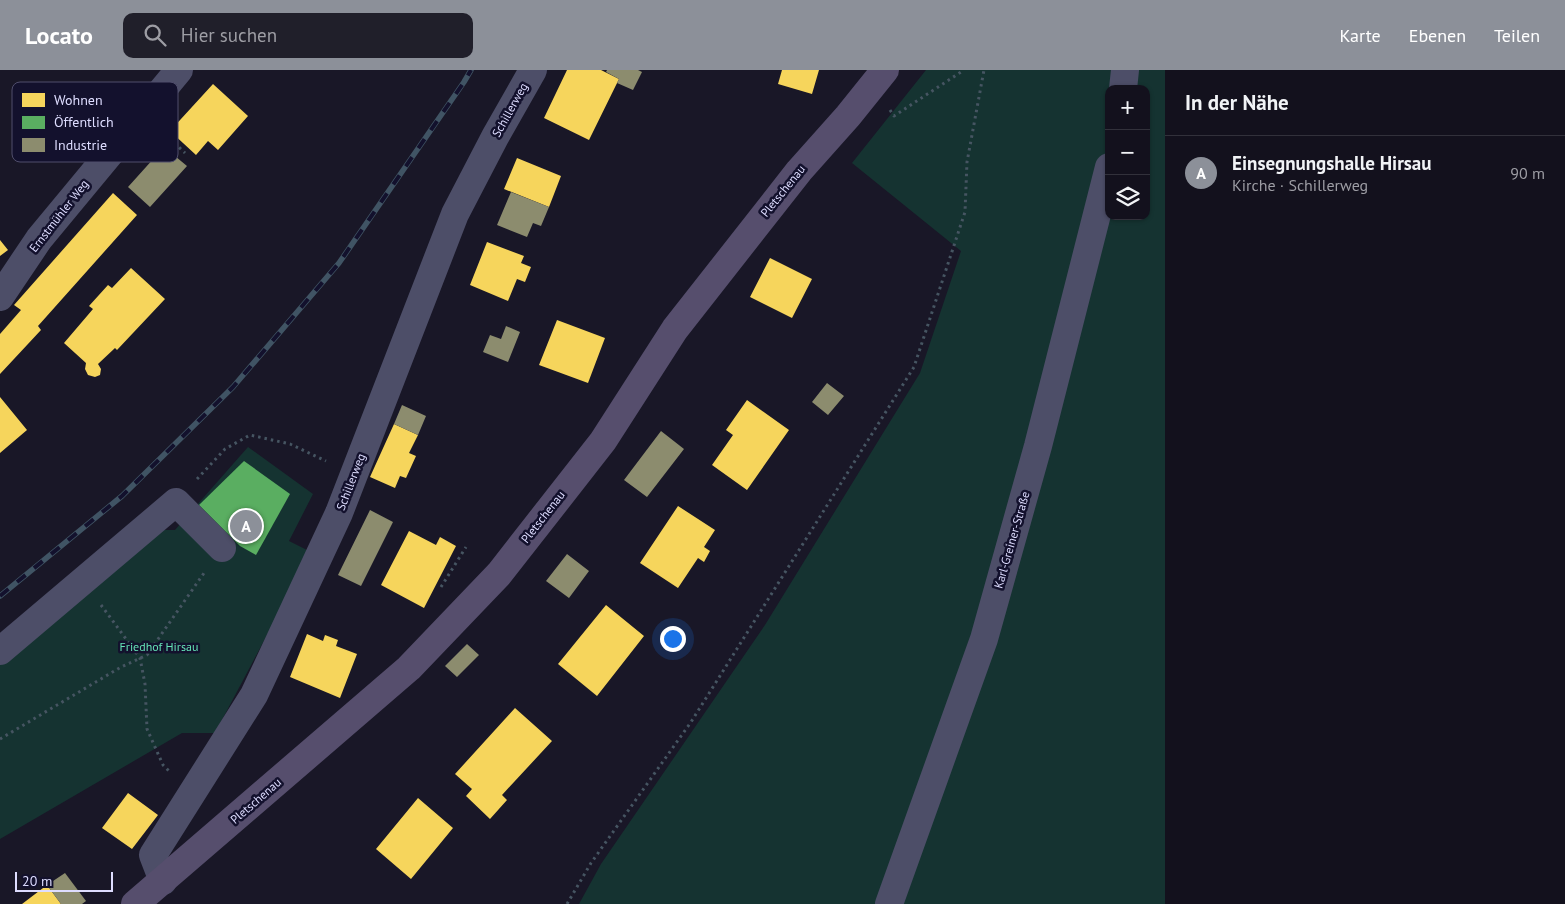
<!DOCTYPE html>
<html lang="de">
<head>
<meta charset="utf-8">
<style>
  :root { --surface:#13111d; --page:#201f2a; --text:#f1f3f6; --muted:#9d9da4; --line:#32313b; --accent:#8c9099 }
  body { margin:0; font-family:"PT Sans",sans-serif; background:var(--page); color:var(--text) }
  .controls { position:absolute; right:15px; top:15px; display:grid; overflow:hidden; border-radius:10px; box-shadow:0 1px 4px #0004 }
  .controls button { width:45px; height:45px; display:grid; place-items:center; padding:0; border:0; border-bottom:1px solid var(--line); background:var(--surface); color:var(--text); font:25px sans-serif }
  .scale { position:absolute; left:15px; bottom:12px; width:98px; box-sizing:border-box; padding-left:5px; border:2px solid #deddff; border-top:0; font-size:14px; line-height:18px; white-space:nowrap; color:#deddff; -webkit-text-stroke:4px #13112d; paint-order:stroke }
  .you { position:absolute; left:672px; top:568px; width:18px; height:18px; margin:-12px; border:4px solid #fff; border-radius:50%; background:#1a73e8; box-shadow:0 0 0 8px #1a73e833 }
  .badge { display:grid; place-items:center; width:32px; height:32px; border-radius:50%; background:var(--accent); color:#fff; font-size:16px; font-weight:700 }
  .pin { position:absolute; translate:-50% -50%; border:2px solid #fff; box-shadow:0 1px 5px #0006 }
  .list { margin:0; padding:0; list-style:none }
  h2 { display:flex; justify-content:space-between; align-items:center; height:65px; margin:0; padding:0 20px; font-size:21px }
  h2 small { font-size:16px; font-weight:400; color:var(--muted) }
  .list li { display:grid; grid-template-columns:32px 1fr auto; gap:15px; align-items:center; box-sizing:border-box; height:75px; padding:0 20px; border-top:1px solid var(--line) }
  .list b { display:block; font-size:19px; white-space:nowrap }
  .list p { margin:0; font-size:16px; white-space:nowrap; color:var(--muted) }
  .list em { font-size:16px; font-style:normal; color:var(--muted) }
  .icon { flex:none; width:28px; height:28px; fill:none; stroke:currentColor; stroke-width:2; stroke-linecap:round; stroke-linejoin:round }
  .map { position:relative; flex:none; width:1165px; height:834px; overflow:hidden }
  header { display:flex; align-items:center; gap:30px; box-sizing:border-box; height:70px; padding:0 25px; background:var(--accent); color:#fff }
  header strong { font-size:24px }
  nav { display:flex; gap:28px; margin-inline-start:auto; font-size:18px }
  .search { width:350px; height:45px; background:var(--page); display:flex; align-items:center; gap:12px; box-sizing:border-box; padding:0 18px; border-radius:10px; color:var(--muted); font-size:19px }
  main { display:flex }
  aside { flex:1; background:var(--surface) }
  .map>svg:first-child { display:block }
  .green { fill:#153331; fill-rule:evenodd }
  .homes { fill:#f6d55c }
  .public { fill:#5aae61 }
  .industry { fill:#8c8c6e }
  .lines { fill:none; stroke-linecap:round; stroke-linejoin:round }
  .path { stroke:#465562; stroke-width:3; stroke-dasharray:2.5 4; stroke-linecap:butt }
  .minor { stroke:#4d4e68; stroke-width:28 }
  .major { stroke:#564e6d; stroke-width:28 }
  .rail-casing { stroke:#405464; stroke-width:5.5 }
  .rail { stroke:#13112d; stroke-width:4; stroke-dasharray:11; stroke-linecap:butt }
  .labels { text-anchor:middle; stroke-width:5; stroke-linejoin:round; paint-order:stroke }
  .street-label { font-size:12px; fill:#deddff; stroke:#13112d }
  .park-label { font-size:12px; fill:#65e3b7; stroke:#13112d }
  .key { fill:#13112d; stroke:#504e6c; stroke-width:1 }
  .key-label { font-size:14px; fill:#deddff }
</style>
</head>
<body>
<header>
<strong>Locato</strong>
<div class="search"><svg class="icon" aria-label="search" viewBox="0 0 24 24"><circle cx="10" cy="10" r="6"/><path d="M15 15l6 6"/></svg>Hier suchen</div>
<nav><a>Karte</a><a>Ebenen</a><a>Teilen</a></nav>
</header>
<main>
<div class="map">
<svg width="1165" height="834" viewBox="0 0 1165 834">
  <rect width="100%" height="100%" fill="#191727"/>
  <!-- green -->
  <path class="green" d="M926 0H1165V834H579L601 794 765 555 920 303 961 181 852 93ZM1109 19H1146V146H1109Z
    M248 377 313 424 289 471 311 482 215 663H182L0 769V590L162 460H175Z"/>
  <!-- homes -->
  <path class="homes" d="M567 0H601L619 9 589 70 544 48Z
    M782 0H819L812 24 778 14Z
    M213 14 248 46 218 80 208 71 196 85 170 61Z
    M517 88 561 106 549 137 504 119Z
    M113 123 137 145 38 256 41 260 0 304V264L21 240 14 235Z
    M0 170 8 180 0 186Z
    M487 172 524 186 521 193 531 197 525 212 517 209 508 231 470 215Z
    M770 188 812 209 792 248 750 227Z
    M131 198 165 229 117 280 115 278 98 294 101 299 100 305 95 307 88 305 85 299 86 293 64 273 93 239 89 236 108 215 112 218Z
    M557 250 605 268 588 313 539 295Z
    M0 327 27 360 0 383Z
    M747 330 789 360 747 420 712 395 733 365 726 360Z
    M394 354 418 365 409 383 416 386 406 408 400 406 395 418 370 407Z
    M678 436 715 460 704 477 710 481 704 492 698 488 678 518 640 493Z
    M409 461 436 475 440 467 456 476 424 538 381 515Z
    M606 535 644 566 597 626 558 594Z
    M307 564 323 571 325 565 338 570 336 576 357 584 340 628 290 607Z
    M515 638 552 671 502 725 507 730 490 749 466 726 472 719 455 704Z
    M128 723 158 745 132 779 102 758Z
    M418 728 453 758 411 809 376 779Z
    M47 815 61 834H22Z"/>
  <!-- public -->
  <path class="public" d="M244 391 290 424 256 485 240 476 199 435Z"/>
  <!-- industry -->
  <path class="industry" d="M607 0H638L642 2 633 20 617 13 619 9 606 2Z
    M164 77 187 96 150 137 128 117Z
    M511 122 549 137 541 156 533 153 527 167 497 155Z
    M506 256 520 262 508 292 483 282 490 265 501 269Z
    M827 313 844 326 828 345 812 332Z
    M402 335 426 346 418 365 394 354Z
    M661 361 684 379 647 427 624 410Z
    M370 440 393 452 361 516 338 505Z
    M567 484 589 501 569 528 546 511Z
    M467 574 479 585 457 607 445 596Z
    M65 803 86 831 82 834H61L47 815Z"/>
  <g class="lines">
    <!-- path -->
    <path class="path" d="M890 40 894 46 964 0
      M165 64 185 83
      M197 409 225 379 250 365 290 374 326 391
      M441 517 466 477
      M101 535 140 588 145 614 147 659 163 695 170 702
      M0 669 121 597 147 585 204 503
      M567 834 591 793 691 652 914 297 965 142 967 92 984 0"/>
    <!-- minor -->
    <path class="minor" d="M1123 19 1125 0
      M0 227 39 169 179 0
      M0 581 176 432 222 478
      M163 811 153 785 254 625 339 443 455 144 495 67 533 0
      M889 834 984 569 1038 376 1109 97"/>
    <!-- major -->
    <path class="major" d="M135 834 409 598 499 504 603 371 675 259 799 101 848 46 885 0"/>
    <!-- rail casing -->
    <g class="rail-casing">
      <path id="rail" d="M0 526 122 426 233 317 339 193 464 12 471 0"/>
    </g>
    <!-- rail -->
    <use href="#rail" class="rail"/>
  </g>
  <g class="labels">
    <!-- street labels -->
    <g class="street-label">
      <text transform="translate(510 40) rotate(-61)" y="4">Schillerweg</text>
      <text transform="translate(783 121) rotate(-51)" y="4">Pletschenau</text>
      <text transform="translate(59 146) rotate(-52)" y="4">Ernstmühler Weg</text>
      <text transform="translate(351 412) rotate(-69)" y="4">Schillerweg</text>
      <text transform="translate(543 447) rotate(-52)" y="4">Pletschenau</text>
      <text transform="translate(1012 470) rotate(-74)" y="4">Karl-Greiner-Straße</text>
      <text transform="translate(256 731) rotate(-41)" y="4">Pletschenau</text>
    </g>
    <!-- park labels -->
    <g class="park-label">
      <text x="159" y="581">Friedhof Hirsau</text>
    </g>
  </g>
  <!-- legend -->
  <rect x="12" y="12" width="166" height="80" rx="8" class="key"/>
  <rect x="22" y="23" width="23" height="14" fill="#f6d55c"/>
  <rect x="22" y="46" width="23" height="13" fill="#5aae61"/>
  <rect x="22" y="68" width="23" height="14" fill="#8c8c6e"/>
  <g class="key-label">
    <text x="54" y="35">Wohnen</text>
    <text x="54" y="57">Öffentlich</text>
    <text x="54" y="80">Industrie</text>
  </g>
</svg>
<div class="controls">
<button>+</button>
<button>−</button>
<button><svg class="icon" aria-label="layers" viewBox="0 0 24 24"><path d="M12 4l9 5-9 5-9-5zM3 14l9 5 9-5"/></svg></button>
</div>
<div class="scale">20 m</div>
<div class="you"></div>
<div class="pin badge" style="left:246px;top:456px">A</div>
</div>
<aside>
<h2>In der Nähe<small></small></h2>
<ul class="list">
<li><span class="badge">A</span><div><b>Einsegnungshalle Hirsau</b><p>Kirche · Schillerweg</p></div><em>90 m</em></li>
</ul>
</aside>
</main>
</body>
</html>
